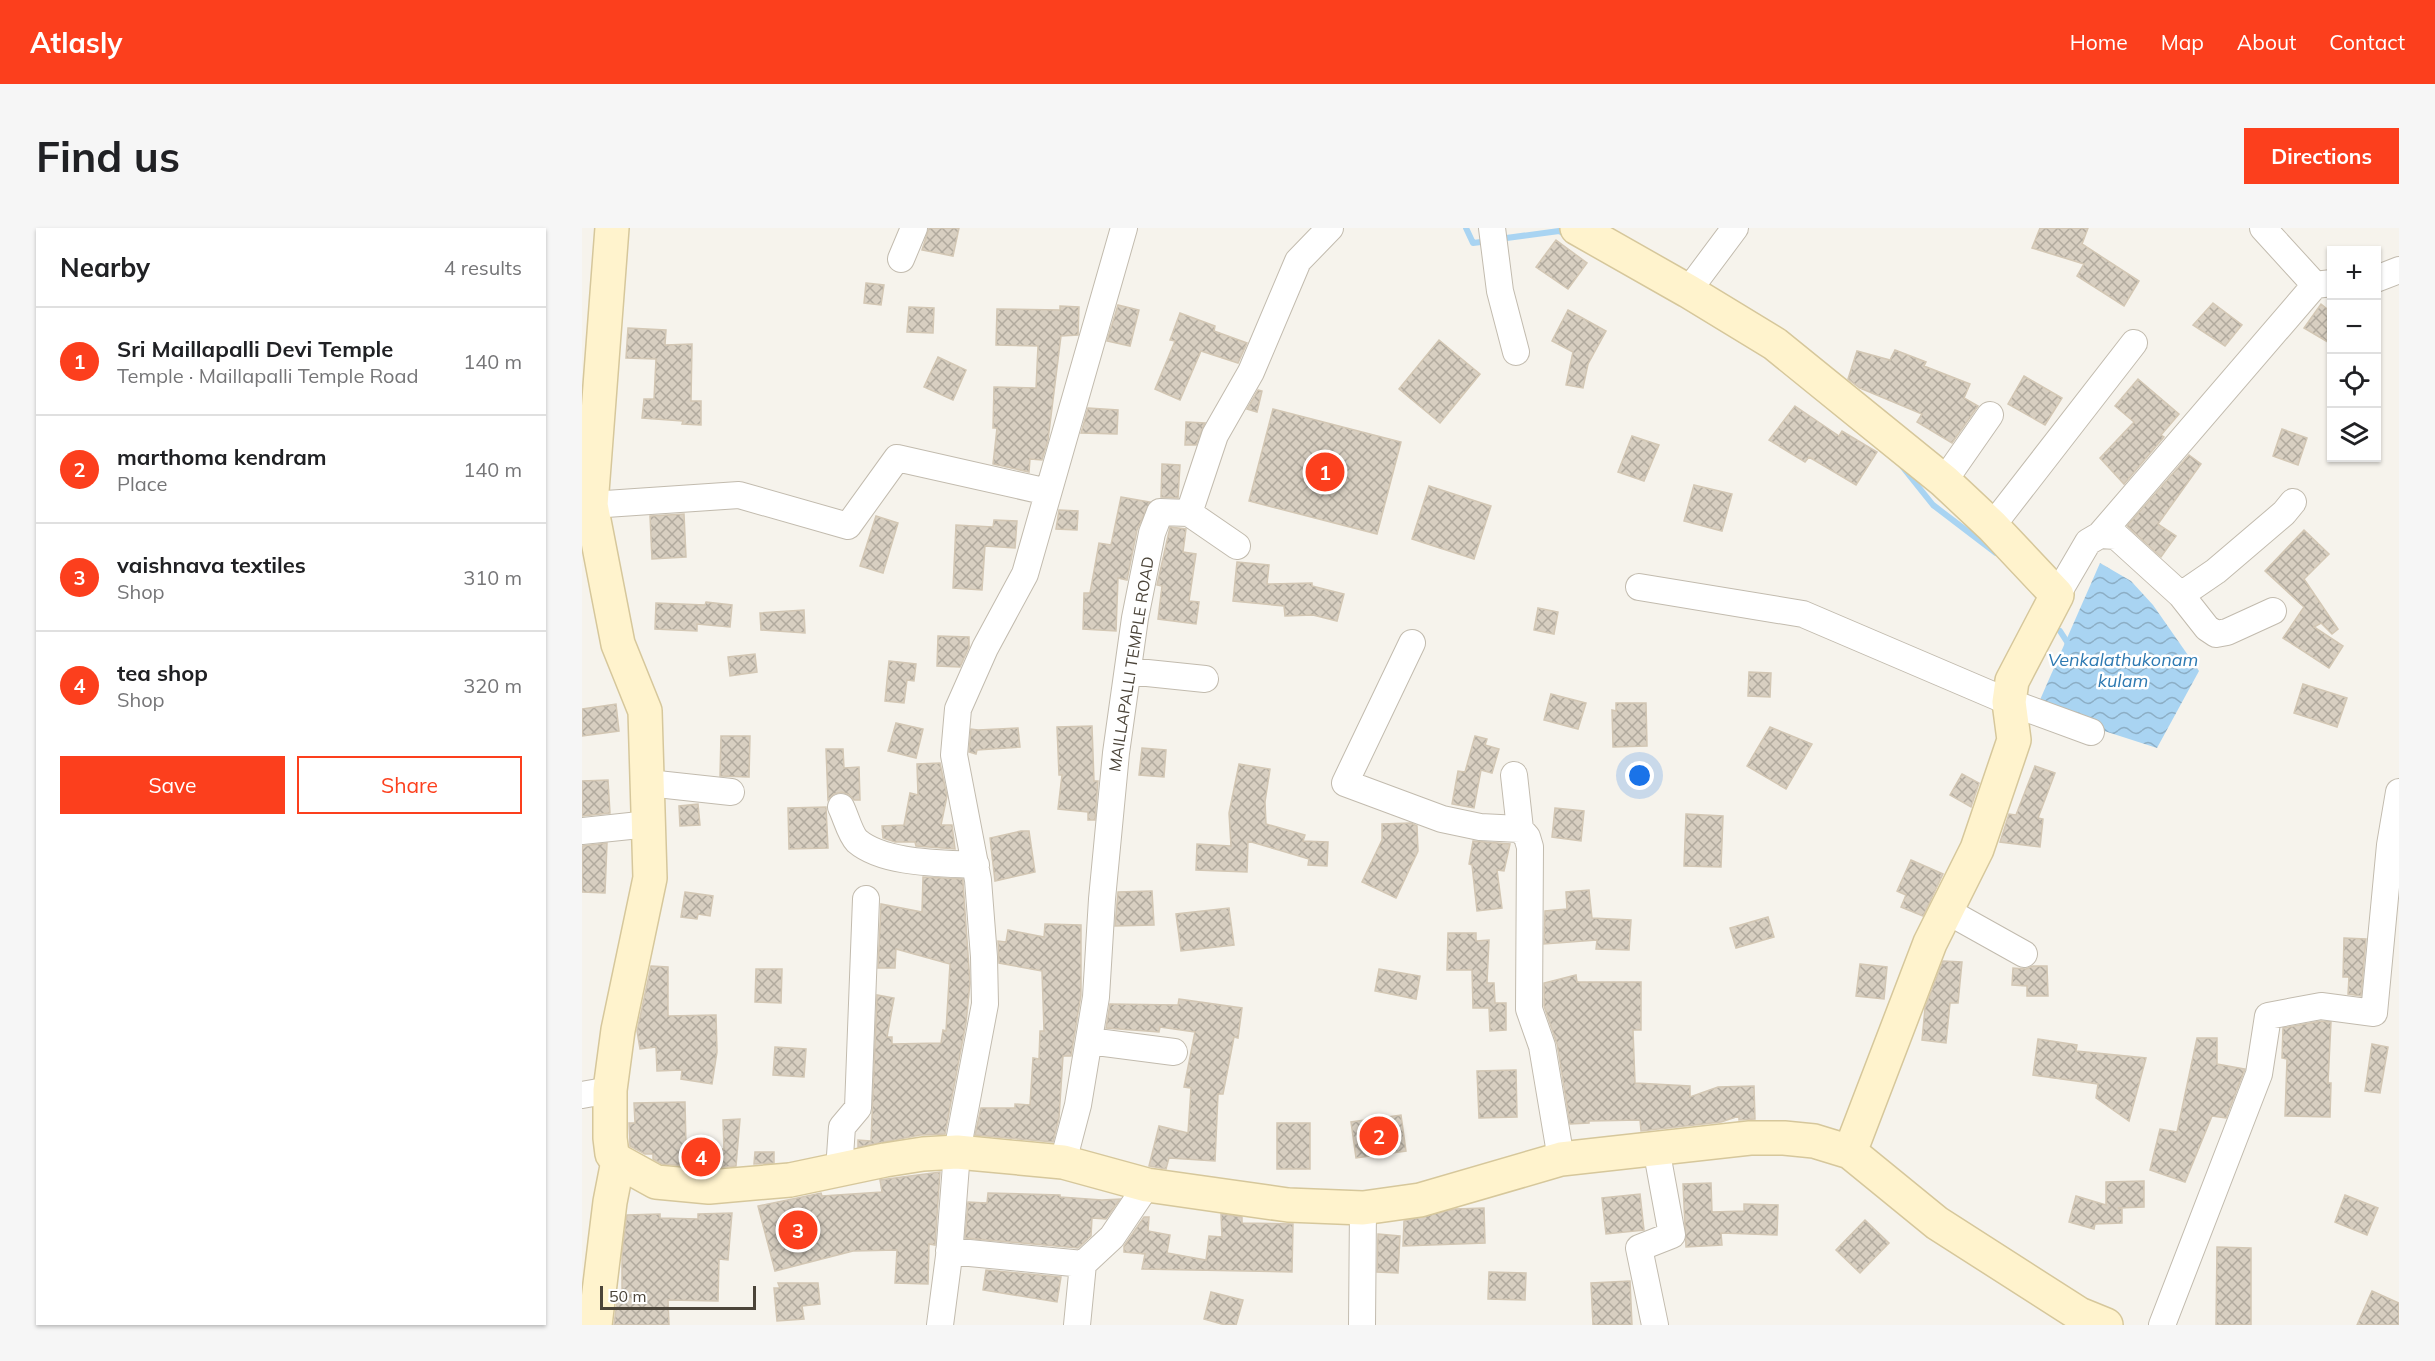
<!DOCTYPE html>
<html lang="en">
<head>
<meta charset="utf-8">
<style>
  :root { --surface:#fff; --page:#f6f6f6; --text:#202124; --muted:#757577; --line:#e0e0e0; --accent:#fc3f1d }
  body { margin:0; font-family:Mulish,sans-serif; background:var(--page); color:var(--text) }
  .controls { position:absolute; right:18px; top:18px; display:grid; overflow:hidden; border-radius:0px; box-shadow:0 2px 4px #0004 }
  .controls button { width:54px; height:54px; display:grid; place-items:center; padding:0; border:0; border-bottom:2px solid var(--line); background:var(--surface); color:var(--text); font:30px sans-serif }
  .scale { position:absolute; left:18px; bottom:15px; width:156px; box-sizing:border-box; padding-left:6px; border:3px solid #4b4439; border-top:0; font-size:16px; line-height:21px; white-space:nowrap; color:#4b4439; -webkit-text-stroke:4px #fff; paint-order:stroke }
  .you { position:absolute; left:1058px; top:548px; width:21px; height:21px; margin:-15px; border:4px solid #fff; border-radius:50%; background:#1a73e8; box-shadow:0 0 0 9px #1a73e833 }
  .badge { display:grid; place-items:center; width:39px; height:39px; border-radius:50%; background:var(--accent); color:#fff; font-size:20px; font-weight:700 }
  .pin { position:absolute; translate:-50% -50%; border:3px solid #fff; box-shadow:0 2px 6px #0006 }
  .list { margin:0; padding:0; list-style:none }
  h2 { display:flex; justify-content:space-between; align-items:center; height:78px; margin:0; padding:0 24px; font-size:26px }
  h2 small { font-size:20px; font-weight:400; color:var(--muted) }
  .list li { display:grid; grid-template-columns:39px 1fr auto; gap:18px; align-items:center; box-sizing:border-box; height:108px; padding:0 24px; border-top:2px solid var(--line) }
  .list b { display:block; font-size:22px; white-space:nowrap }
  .list p { margin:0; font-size:20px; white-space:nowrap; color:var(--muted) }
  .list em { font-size:20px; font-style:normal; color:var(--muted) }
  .actions { display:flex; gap:12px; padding:18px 24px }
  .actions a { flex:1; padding:14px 0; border:2px solid var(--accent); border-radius:0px; text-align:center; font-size:21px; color:var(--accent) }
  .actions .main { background:var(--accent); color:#fff }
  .icon { flex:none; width:33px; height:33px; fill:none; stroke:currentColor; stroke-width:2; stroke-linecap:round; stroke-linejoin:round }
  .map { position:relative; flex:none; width:1817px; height:1097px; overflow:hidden; border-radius:0px }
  header { display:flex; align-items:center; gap:36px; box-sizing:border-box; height:84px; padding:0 30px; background:var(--accent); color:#fff }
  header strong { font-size:28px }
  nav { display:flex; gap:33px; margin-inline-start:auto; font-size:21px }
  .intro { display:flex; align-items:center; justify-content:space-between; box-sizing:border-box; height:144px; padding:0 36px }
  h1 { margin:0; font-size:42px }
  .button { padding:15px 27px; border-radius:0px; background:var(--accent); color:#fff; font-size:21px; font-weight:700 }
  main { display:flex; gap:36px; padding:0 36px }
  aside { flex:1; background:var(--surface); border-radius:0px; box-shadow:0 2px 4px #0004 }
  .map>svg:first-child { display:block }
  .water { fill:url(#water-waves) }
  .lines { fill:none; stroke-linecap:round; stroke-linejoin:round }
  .stream { stroke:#a9d4f2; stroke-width:6 }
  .building { fill:url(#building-cross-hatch); stroke:#d3c7b4; stroke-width:1.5 }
  .street-casing { stroke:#c2bbae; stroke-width:28 }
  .secondary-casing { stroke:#d6c79b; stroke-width:36 }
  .street { stroke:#fff; stroke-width:26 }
  .secondary { stroke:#fff3cd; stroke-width:33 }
  .labels { text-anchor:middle; stroke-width:5; stroke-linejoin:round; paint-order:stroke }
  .street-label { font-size:16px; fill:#4b4439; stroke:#fff }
  .water-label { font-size:18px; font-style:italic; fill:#2e7ab2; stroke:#fff }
</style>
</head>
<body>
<header>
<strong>Atlasly</strong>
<nav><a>Home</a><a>Map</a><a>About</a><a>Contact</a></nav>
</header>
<div class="intro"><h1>Find us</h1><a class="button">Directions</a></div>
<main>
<aside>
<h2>Nearby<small>4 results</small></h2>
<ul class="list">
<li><span class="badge">1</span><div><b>Sri Maillapalli Devi Temple</b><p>Temple · Maillapalli Temple Road</p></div><em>140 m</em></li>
<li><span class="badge">2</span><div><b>marthoma kendram</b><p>Place</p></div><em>140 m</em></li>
<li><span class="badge">3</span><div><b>vaishnava textiles</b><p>Shop</p></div><em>310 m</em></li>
<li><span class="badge">4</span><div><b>tea shop</b><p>Shop</p></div><em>320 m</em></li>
</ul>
<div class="actions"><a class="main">Save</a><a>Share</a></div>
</aside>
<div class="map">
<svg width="1817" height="1097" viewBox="0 0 1817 1097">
  <defs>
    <pattern id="water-waves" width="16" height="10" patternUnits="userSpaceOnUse" patternTransform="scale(1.5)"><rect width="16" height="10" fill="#a9d4f2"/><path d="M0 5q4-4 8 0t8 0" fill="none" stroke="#8caec5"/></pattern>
    <pattern id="building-cross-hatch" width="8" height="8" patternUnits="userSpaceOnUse" patternTransform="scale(1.5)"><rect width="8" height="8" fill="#d8cfc1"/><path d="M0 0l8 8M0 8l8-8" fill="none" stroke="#b1aa9e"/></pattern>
  </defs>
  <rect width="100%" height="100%" fill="#f6f3ec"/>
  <!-- water -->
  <path class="water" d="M1518 335 1549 353 1571 377 1617 443 1575 520 1454 481Z"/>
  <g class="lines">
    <!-- stream -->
    <path class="stream" d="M884 0 891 15 907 13
      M917 11 977 3 986 8
      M1319 237 1351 277 1414 325
      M1478 403 1487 417"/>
  </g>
  <!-- building -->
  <path class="building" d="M347 0H377L371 28 340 22Z
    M1458 0H1506L1500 16 1557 53 1542 78 1495 48 1502 36 1450 20Z
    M974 12 1005 35 986 61 954 39Z
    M284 55 302 57 299 77 282 75Z
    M1631 75 1660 97 1643 118 1611 97Z
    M1739 76 1749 84V116L1722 100Z
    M536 77 557 82 548 118 525 113Z
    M478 78 497 79 496 107 479 108 466 212 460 232 448 231 447 244 411 236 415 200H411L412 159 454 160 456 118 414 117 415 81 478 82Z
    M327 79 352 80 351 105 325 104Z
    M986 82 1024 103 1006 136 1001 160 984 157 991 124 970 113Z
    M598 85 633 98 632 103 665 115 656 135 619 123 598 172 573 161 593 113 588 112Z
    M46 100 84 102 83 117 110 116 109 173H119V197L100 196 101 193 60 190 62 171H72L74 131 44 130Z
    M857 112 898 146 858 195 817 161Z
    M1313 122 1344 134 1342 138 1388 156 1382 170 1396 178 1370 215 1335 194 1340 186 1278 160 1266 151 1275 123 1308 132Z
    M356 129 384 142 371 172 342 159Z
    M1442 148 1480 170 1463 197 1426 176Z
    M1556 151 1597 186 1579 207 1582 209 1542 256 1518 230 1552 194 1533 178Z
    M676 162 680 163 675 184 665 181Z
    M1213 178 1257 208 1260 203 1295 224 1274 257 1227 229 1223 234 1187 212Z
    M506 180 536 182 535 206 499 205Z
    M691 181 819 214 795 306 667 273Z
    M604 194 623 195 614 217H603Z
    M1700 201 1725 210 1716 237 1691 228Z
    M1050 208 1077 217 1062 253 1036 244Z
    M1607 227 1619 236 1576 296 1594 308 1579 329 1545 298Z
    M580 236 598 237 596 270 579 269Z
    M1112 257 1150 266 1140 303 1102 293Z
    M847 258 909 278 892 331 830 311Z
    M539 269 568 274 555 302 545 352 536 350 534 403 501 401 502 365H508L517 315 529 317Z
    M477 282 496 283 495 302 474 301Z
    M102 286 104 329 70 331 68 288Z
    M294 288 316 295 301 345 278 338Z
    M412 292 435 293 433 320 403 318 400 362 371 360 374 297 411 299Z
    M588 299 604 301 601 324 614 326 607 373 617 374 614 396 576 391 580 358 575 357Z
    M1722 302 1747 326 1722 351 1756 401 1750 406 1739 395 1732 399 1761 418 1747 440 1701 410 1722 379 1683 343Z
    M655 334 687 337 685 356 730 355V358L762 366 755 393 731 387 703 388 702 378 651 373Z
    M124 374 150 377 148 399 115 396V403L73 401 74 375 123 377Z
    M956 380 976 384 972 406 952 402Z
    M222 382 223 405 179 402 178 385Z
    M356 408 387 409V419L378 439 355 438Z
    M173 426 175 444 148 448 146 429Z
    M307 433 334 436 332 453 325 452 322 475 303 473Z
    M1167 444 1189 445 1188 469 1166 468Z
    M1721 456 1765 470 1755 499 1712 485Z
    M969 466 1004 475 996 501 962 492Z
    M1034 475H1064L1065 518 1031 519 1030 482 1034 483Z
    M34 476 37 503 0 508V481Z
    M314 495 341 501 334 530 306 523Z
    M510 498 512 553H516L513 592H506V584L476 581 480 547H477L475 499Z
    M1188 499 1230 516 1204 561 1165 538Z
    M436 500 438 519 395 522 394 526 387 524 389 501 396 502Z
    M139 508H168L167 549 138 548Z
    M893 508 905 511 903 517 917 521 910 545 899 542 892 580 870 576 876 543 883 544Z
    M560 520 584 522 582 549 557 547Z
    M244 521H261L262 540 277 539 278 572H272L267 567 260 564 252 566 246 572Z
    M358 535 365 568 359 597H370L373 621 334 618 333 614H313L301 610 300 598 322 597 328 565 336 567 335 536Z
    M657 536 688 541 683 574 684 596 723 607 721 613 746 614 745 638 726 637 727 631 666 613 665 644 614 642 615 616 649 618 647 585Z
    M1453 538 1473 545 1456 590 1461 591 1458 619 1418 614 1427 586 1434 587Z
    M1380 546 1397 555 1389 579 1368 567Z
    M26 552 28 585 0 588V553Z
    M116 576 118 597 98 598 97 578Z
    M244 579 246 620 207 621 206 580Z
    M973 580 1002 583 999 613 970 609Z
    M1104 586 1141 588 1139 639 1102 638Z
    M829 595 835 598 836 623 814 670 780 654 800 612V596Z
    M439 603H447L453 644 413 653 408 610Z
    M891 613 928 616 922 643 915 642 920 680 895 683 890 637 887 636Z
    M25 615 23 665 0 664V618Z
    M1329 632 1361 646 1341 688 1319 679 1324 667 1315 663Z
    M341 649 381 651V654L388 755 384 795 363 906 338 907 276 919V912L289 913 295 767 312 770 305 809H310V816L359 815 361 802 364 803 368 736 314 721 313 740H296L299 676 340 684Z
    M1007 662 1010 690 1049 692 1047 722 1014 721 1015 712 962 716 963 683 985 681 984 664Z
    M570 663 572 697 533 698 536 664Z
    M103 664 131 668 128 688 116 686 115 691 99 689Z
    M647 680 652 717 599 723 594 686Z
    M1186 689 1192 709 1154 720 1148 700Z
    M463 696 499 697V767L489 828H481L477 890 471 914 393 907 399 880H433V876L448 877 451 830 457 831 458 803H462L460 743 417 735 416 713 424 714 426 702 462 709Z
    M866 705H894V713L907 712 905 755H912L913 775H924V802L908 803 907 780H891L890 742H865Z
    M1762 710 1784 711 1779 768 1766 766 1767 749H1761Z
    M1361 733 1380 734 1376 775H1368L1364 815 1340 812 1343 780Z
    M1278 736 1305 739 1302 771 1274 768Z
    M69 738 86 739V788L134 787 135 824 130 856 99 851 100 842 75 843 74 819 58 821 55 803Z
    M1451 738H1465L1466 768H1445V758L1430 757 1431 740 1444 741Z
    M174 741H200L199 775 173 774Z
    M797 741 838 748 834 771 793 763Z
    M994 747 995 754H1059V802H1051L1053 855 1108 858V869L1136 859 1172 858 1173 891 1157 892V888L1139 894 1059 903 1058 892 1007 893V895L988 896 975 816 962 778V755Z
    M597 771 660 780 656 810 652 809 641 866H636L633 933 587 930 584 941 567 938 577 898 606 905 609 860 602 859 613 804 578 799 577 804 524 800 528 776 596 777Z
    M1739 793 1749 794 1746 855H1749L1748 889 1703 888 1705 831 1700 830 1701 800Z
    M1615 810H1635V836L1663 841 1644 890 1630 888 1603 954 1568 942 1578 901 1595 904Z
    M1456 811 1495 817 1494 823 1564 830 1547 893 1514 870 1516 856 1451 847Z
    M1790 816 1806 819 1798 865 1783 863Z
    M193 819 224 821 222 849 191 847Z
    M934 842 935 889 897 890 895 843Z
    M103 874 104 918 142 921 141 892 158 891 154 938 131 940 80 936 71 931V926H63L48 918 47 895H53L52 875Z
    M819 887 824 923 774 930 769 894Z
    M695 895H728V941H695Z
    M173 924H192V935L172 936Z
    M358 944 353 1017 347 1016 346 1056 313 1055 315 1022 271 1023 193 1043 176 978 239 965 240 968 300 964 298 952Z
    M1562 953V979L1536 980 1540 981V995L1513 996 1512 1001 1487 994 1494 968 1524 977V954Z
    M1129 955 1130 984 1162 983V976L1196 977 1195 1007 1139 1005 1140 1017 1104 1019 1101 956Z
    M406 965 478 967V969L520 972 538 971 524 991 510 990 509 1008 496 1020 383 1010 386 974 405 975Z
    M1058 966 1062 1002 1024 1006 1020 970Z
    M1763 967 1796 980 1785 1007 1753 994Z
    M902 980 903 1015 821 1018 822 993 873 981Z
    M150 985 146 1032 137 1031 136 1073 86 1072 87 1097H32L36 1065H40V1027L45 987 78 986V990L116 991V986Z
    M639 986 660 989V995L711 996 710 1044 560 1041 563 1026 542 1024V1018L562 989H567L566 1003 588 1007 585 1025 624 1032 627 1008 640 1009Z
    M1283 992 1307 1015 1278 1045 1254 1022Z
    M796 1006 818 1008 816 1045 795 1044Z
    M1635 1019 1669 1020V1097H1634Z
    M404 1042 479 1049 475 1074 401 1062Z
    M907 1044 944 1045 943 1072 906 1071Z
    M1048 1053 1050 1097H1011L1009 1055Z
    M196 1055H236L238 1076 220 1078 222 1091 195 1093 192 1060H198Z
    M1790 1063 1817 1075V1097H1775Z
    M629 1064 661 1072 654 1097H643L622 1091Z"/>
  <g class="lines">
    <!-- street casing -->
    <g class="street-casing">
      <path id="street" d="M910 0 918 63 934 124
        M1681 0 1733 57
        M319 31 332 0
        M1794 51 1817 42
        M1106 63 1153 0
        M1362 253 1408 187
        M9 277 157 267 266 298 315 230 466 264
        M607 285 655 318
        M1410 298 1552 115
        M1518 307 1733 57 1750 55
        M1057 359 1221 386 1427 474 1509 504
        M1475 367 1506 314 1518 307 1534 308 1599 367 1625 400 1634 406 1645 404 1691 383
        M1599 367 1634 343 1702 285 1711 274
        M830 415 763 555 860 591 898 599 938 601 945 609 948 619 947 781 960 818 979 931
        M546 443 623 451
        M932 547 938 601
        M66 555 149 564
        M259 579C264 589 268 606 275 613 302 636 359 635 394 637
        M0 603 67 596
        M1365 683 1442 726
        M507 813 592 824
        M0 867 28 862
        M481 934 496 877 514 769 520 671 534 525 553 390 570 305 578 284 607 285 633 207 669 144 716 33 748 0
        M257 942 260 899 276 880 284 671
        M367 1023 501 1036
        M358 1097 367 1028 375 924 403 776 402 729 396 652 372 527 376 481 403 420 443 346 542 0
        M495 1097 501 1036 530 1009 565 957
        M780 1097 781 980
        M1073 1097 1057 1020 1090 1007 1074 920
        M1580 1097 1677 846 1686 788 1739 778 1792 785 1808 617 1817 564"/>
    </g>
    <!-- secondary casing -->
    <g class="secondary-casing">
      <path id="secondary" d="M30 0 9 277 36 416 63 483 68 650 36 802 28 862V910L30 926 36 933 74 954 127 959 208 952 303 932 341 926 375 924 481 934 565 957 706 977 781 980 838 972 979 931 1168 910H1202L1232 913 1268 924 1355 995 1497 1086 1524 1097
        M995 0 1106 63 1193 116 1362 253 1410 298 1475 367 1430 453 1427 474 1432 512 1395 621 1348 715 1268 924
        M13 1097 28 974 36 933"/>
    </g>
    <!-- street -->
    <use href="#street" class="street"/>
    <!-- secondary -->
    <use href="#secondary" class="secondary"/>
  </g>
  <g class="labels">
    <!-- street labels -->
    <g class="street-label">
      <text transform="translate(549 436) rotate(-81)" y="6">MAILLAPALLI TEMPLE ROAD</text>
    </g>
    <!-- water labels -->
    <g class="water-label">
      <text x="1541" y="438">Venkalathukonam<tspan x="1541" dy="21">kulam</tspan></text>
    </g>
  </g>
</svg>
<div class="controls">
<button>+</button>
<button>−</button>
<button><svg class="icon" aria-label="locate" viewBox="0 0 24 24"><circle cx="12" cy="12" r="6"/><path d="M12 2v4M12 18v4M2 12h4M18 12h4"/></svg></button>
<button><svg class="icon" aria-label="layers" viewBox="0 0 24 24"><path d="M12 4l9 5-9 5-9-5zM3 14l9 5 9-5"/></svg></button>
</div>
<div class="scale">50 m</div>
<div class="you"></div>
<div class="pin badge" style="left:743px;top:244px">1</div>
<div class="pin badge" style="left:797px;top:908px">2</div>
<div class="pin badge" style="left:216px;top:1002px">3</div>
<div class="pin badge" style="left:119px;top:929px">4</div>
</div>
</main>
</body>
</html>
